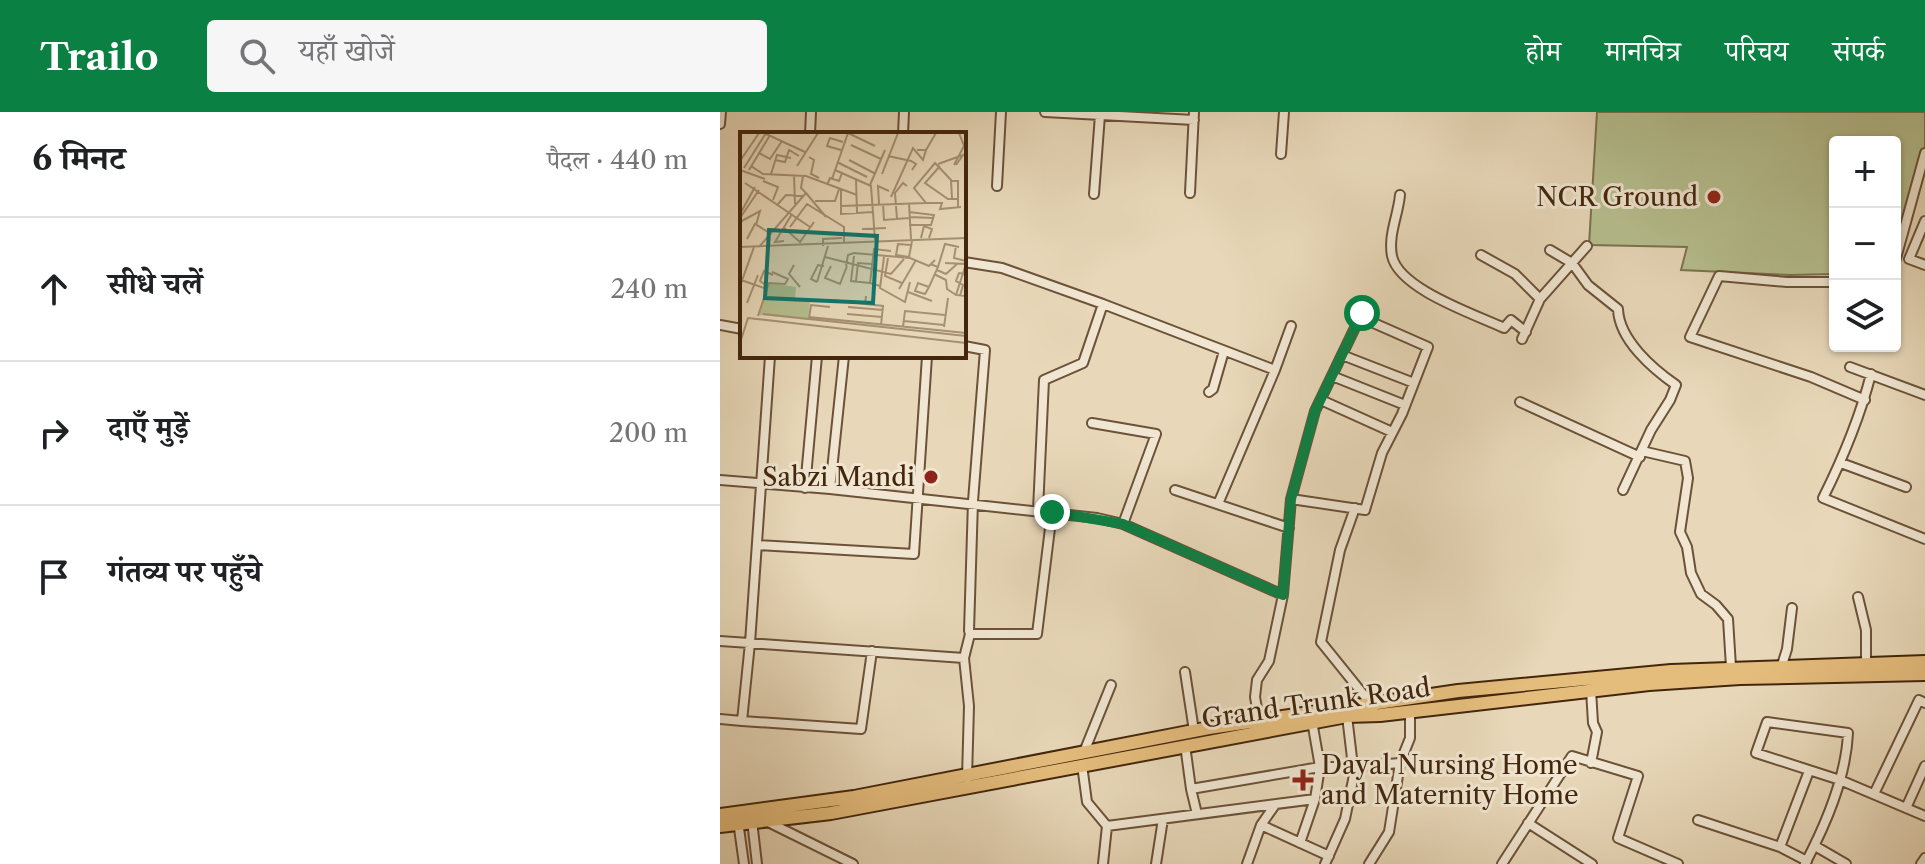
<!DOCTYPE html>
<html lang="hi">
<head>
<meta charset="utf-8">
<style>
  :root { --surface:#fff; --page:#f6f6f6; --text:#202124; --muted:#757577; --line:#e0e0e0; --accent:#0b8043 }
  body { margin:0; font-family:"Libre Caslon Text","Noto Serif Devanagari",serif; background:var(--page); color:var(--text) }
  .controls { position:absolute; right:24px; top:24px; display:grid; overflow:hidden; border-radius:8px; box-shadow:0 2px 6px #0004 }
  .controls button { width:72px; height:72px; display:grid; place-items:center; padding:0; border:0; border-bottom:2px solid var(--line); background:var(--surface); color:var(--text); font:40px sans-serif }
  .stop { position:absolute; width:24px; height:24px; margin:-18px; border:6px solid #0b8043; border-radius:50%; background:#fff }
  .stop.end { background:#0b8043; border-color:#fff; box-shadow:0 2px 8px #0008 }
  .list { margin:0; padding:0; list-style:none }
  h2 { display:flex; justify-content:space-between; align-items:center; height:104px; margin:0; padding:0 32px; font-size:34px }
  h2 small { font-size:26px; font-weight:400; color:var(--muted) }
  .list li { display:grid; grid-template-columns:52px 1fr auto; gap:24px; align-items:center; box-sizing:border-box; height:144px; padding:0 32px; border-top:2px solid var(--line) }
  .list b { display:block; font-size:30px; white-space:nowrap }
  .list em { font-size:26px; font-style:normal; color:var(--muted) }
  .icon { flex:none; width:44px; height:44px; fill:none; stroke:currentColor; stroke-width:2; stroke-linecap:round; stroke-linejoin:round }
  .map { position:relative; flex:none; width:1205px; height:752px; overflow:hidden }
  header { display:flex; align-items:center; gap:48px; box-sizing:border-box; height:112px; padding:0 40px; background:var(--accent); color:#fff }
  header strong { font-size:38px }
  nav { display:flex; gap:44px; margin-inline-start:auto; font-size:28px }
  .search { width:560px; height:72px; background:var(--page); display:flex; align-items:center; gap:20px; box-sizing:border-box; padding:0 28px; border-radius:8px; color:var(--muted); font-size:30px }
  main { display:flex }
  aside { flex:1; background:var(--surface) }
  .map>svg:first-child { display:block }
  .green { fill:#b6bf8f; stroke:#7c724e; stroke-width:2 }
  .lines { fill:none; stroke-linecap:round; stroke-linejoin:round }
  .minor-casing { stroke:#6c5238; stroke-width:12 }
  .highway-casing { stroke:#43260d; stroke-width:16 }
  .minor { stroke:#f0e6d2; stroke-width:8 }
  .highway { stroke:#e4bc7c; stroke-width:12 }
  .route { stroke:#0b8043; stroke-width:10 }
  .poi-dot { fill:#8f2418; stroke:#f0e6d2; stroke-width:3 }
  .labels { text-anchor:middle; stroke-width:6; stroke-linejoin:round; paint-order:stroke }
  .poi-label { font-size:26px; fill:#43260d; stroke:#f0e6d2; text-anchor:end }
  .street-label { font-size:26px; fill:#43260d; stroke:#f0e6d2 }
  .inset-road { fill:none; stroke:#a69174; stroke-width:2 }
  .view { fill:#0f766e; fill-opacity:0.15; stroke:#0f766e; stroke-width:4 }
  .inset-edge { fill:none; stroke:#43260d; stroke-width:4 }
</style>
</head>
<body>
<header>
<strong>Trailo</strong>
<div class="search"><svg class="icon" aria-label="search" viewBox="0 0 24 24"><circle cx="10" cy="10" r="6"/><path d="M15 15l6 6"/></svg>यहाँ खोजें</div>
<nav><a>होम</a><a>मानचित्र</a><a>परिचय</a><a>संपर्क</a></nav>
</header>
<main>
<aside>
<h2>6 मिनट<small>पैदल · 440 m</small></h2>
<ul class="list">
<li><svg class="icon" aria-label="ahead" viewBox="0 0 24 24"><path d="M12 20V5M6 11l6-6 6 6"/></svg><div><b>सीधे चलें</b></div><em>240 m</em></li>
<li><svg class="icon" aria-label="right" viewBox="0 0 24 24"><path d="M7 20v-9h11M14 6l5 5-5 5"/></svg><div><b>दाएँ मुड़ें</b></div><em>200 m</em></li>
<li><svg class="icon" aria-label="arrive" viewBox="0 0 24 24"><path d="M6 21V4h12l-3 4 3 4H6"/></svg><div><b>गंतव्य पर पहुँचे</b></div></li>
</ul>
</aside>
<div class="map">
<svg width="1205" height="752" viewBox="0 0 1205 752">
  <rect width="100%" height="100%" fill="#e8d8b9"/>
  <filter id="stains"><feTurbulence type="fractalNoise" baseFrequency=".0025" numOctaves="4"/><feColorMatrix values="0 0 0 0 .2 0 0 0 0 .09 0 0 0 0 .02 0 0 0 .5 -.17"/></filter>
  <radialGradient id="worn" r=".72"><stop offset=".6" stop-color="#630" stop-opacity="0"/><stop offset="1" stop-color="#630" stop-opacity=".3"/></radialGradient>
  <!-- green -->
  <path class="green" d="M877 0H1205V36L1175 140V30H1115V162L1070 163 961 158 967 135 869 133Z"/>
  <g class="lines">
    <!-- minor casing -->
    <g class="minor-casing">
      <path id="minor" d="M325 0 474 8
        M0 12 1 0
        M90 22 91 0
        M183 22 184 0
        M561 42 564 0
        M277 74 281 0
        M470 81 474 0
        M374 82 380 3
        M680 83C678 104 668 123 672 144 679 177 754 202 784 216L791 208 806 220
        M1205 109 1189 147 1205 153
        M830 138 852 151 868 173 898 197C899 228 933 257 956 273L950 288 931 318 903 378
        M761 143 795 162 820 187
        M244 150 282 156 383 192
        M1175 150 1205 41
        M1115 170H1067L999 164 970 225 1091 265 1145 288
        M0 213 22 217
        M802 227 820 187 867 134
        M244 234 265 238 253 389 249 519
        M622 243 694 271
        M1130 255 1205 283
        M555 258 571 214
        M1151 262C1140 305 1123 346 1103 386L1205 427
        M612 264 685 293
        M489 280 493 277 504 239
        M601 288 672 320
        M800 290 920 345
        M372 311 436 322 403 412
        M922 339 965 349 968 366 960 420 967 435 971 461 981 482 996 493 1008 507 1011 555
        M1121 351 1186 375
        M0 368 110 377 377 406 403 412 563 483
        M85 376 97 244
        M110 377 124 244
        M455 378 569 416
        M571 387 645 398 662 341 682 302 708 235 640 205
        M635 396 620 438 601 530 651 592
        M318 398 324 268 363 251 383 192 555 258 498 392
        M37 433 194 442 207 244
        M1138 485 1146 518V552
        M0 529 244 546 250 522H317L332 400
        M244 546 249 594 247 666
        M1062 553 1067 537 1072 496
        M465 560 474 619
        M0 607 22 609 30 531 50 244
        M539 608 535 585 537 568 549 549 563 483 571 387 595 299 642 201
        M22 609 141 617 152 539
        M465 633 471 677 477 702
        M364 640 391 573
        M871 651 877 620 873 611 871 578
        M362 653 367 690 387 714 383 752
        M471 677 600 655H632L680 651
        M1154 682 1199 588 1205 591
        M1186 696 1205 654
        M978 708 1060 735 1087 749
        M18 709 24 752
        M32 709 37 752
        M46 709 133 752
        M808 711 872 752
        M541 713 609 744
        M387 714 595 687 600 655 592 609
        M580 731 595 687
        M1095 734 1126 752
        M1060 735 1089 659
        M436 752 443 707
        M527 752 541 713 555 693
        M605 752 625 707 634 663 627 604
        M649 752 669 720 680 651 690 626V598
        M782 752 852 644 918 664 898 726 958 752
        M1085 752C1106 712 1126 666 1128 621L1047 610 1036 641 1120 668 1205 704
        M1201 752 1205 746"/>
    </g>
    <!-- highway casing -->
    <g class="highway-casing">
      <path id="highway" d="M0 703 134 685 489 616 738 579 951 559 1205 550
        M0 714 111 701 627 604 660 603 929 572 1020 566 1205 562"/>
    </g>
    <!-- minor -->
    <use href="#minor" class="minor"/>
    <!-- highway -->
    <use href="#highway" class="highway"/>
  </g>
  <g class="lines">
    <!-- route -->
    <path class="route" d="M332 400 403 412 563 483 571 387 595 299 642 201"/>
  </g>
  <!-- markers -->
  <g class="poi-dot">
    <circle cx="994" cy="85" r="8"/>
    <circle cx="211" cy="365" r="8"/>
    <path d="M579 656h8v8h8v8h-8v8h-8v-8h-8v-8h8z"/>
  </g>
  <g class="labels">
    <!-- poi labels -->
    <g class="poi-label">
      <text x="978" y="94">NCR Ground</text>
      <text x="195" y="374">Sabzi Mandi</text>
      <text x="601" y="662" text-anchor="start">Dayal Nursing Home<tspan x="601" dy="30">and Maternity Home</tspan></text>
    </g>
    <!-- street labels -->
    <g class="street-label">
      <text transform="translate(596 591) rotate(-8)" y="9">Grand Trunk Road</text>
    </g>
  </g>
  <!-- overview -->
  <g transform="translate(20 20)">
    <rect width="226" height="226" fill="#e8d8b9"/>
    <path d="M29 151 56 155 55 168 70 169 68 188 19 183Z" fill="#b6bf8f"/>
    <path class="inset-road" d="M24 1 65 20M108 1 135 14M111 13 141 27M101 18 87 14 90 6 103 10M177 18H186L196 1M19 21 30 27 42 9M148 24 171 29 176 32 172 38M69 25 74 28 71 42 79 46M35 28 45 30 49 18 59 24M109 28 134 41M0 29 19 1M97 30 127 45M198 32 223 23 216 33M214 33 224 14 219 1M11 34 23 42 66 44 117 63M57 34 78 1M200 34 185 51 208 67H218M4 36 26 1M0 38 25 47M9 38 30 3M95 38 131 54 135 108M31 42 37 23 51 26M142 42 158 1M54 43 55 72M92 47 108 1M116 47 117 81M23 49 38 55 33 68M211 49H218V76M5 51 70 95M87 53 90 46 99 49 102 41M130 53 145 18M101 58V74L186 71H202L200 77 221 75M66 61 86 85M151 65 173 16 183 28 186 18M75 69H95L99 57M169 71 171 107M186 71 174 56 195 31 211 48 212 66M38 72 46 63 64 64M139 72 138 54 149 59M143 72 144 88 169 86M101 74V82L133 80M0 82 15 55M169 85 193 86M0 86 19 58M157 87 155 61 163 51 167 54M0 90 20 79 16 93M169 93H191L194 83 169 80M43 95 60 110 74 90M50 95 67 72 104 95V110M122 97 146 96M181 106 184 94 192 97 189 106M7 107 15 92 28 100M44 109 35 110 52 82M171 113 158 112 156 123 169 125 172 109M83 114V107L102 106M216 114 214 126 226 129M0 115 226 106M19 115 66 61 61 56 63 44M114 124 111 149 130 151M85 125 151 142 164 127M144 125 140 156 165 170 170 150M148 126 145 144 162 151M205 131 226 132 216 163 226 164M190 132 198 135 205 112 219 115M54 133 49 142 60 155M91 134 85 146 100 152 107 134M106 134 108 123 114 121 170 126 189 134 195 128M197 138 206 142 217 132M194 142 206 148 207 157 216 163M1 148 27 157M116 149 118 131 132 132M77 150 88 114M77 150 71 147 78 133 84 134M0 154 14 115M27 154 20 149 24 139 33 143M140 154 130 151 134 117 151 119M189 155 178 151 175 159 185 162 189 155 198 135M159 157 176 128M168 160 192 169M220 164 223 153 216 149 219 141 226 142M91 168 125 172 126 164M7 171 18 143M125 172 143 174 141 193M108 175 143 178M23 182 226 204M107 182 142 185M18 184 29 151 45 152 48 147 32 140M69 185 226 201M69 186 71 173 90 175M164 189 204 193M163 195 165 179 205 183M204 195 208 166M0 211 8 186 226 211"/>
    <path class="view" d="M29 98 137 104 133 171 25 166Z"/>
    <rect width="226" height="226" class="inset-edge"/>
  </g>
  <rect width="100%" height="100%" filter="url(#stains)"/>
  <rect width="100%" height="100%" fill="url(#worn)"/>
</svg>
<div class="controls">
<button>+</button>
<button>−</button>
<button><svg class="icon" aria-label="layers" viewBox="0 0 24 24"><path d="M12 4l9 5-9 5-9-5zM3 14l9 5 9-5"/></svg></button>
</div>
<div class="stop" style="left:642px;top:201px"></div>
<div class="stop end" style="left:332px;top:400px"></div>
</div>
</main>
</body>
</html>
